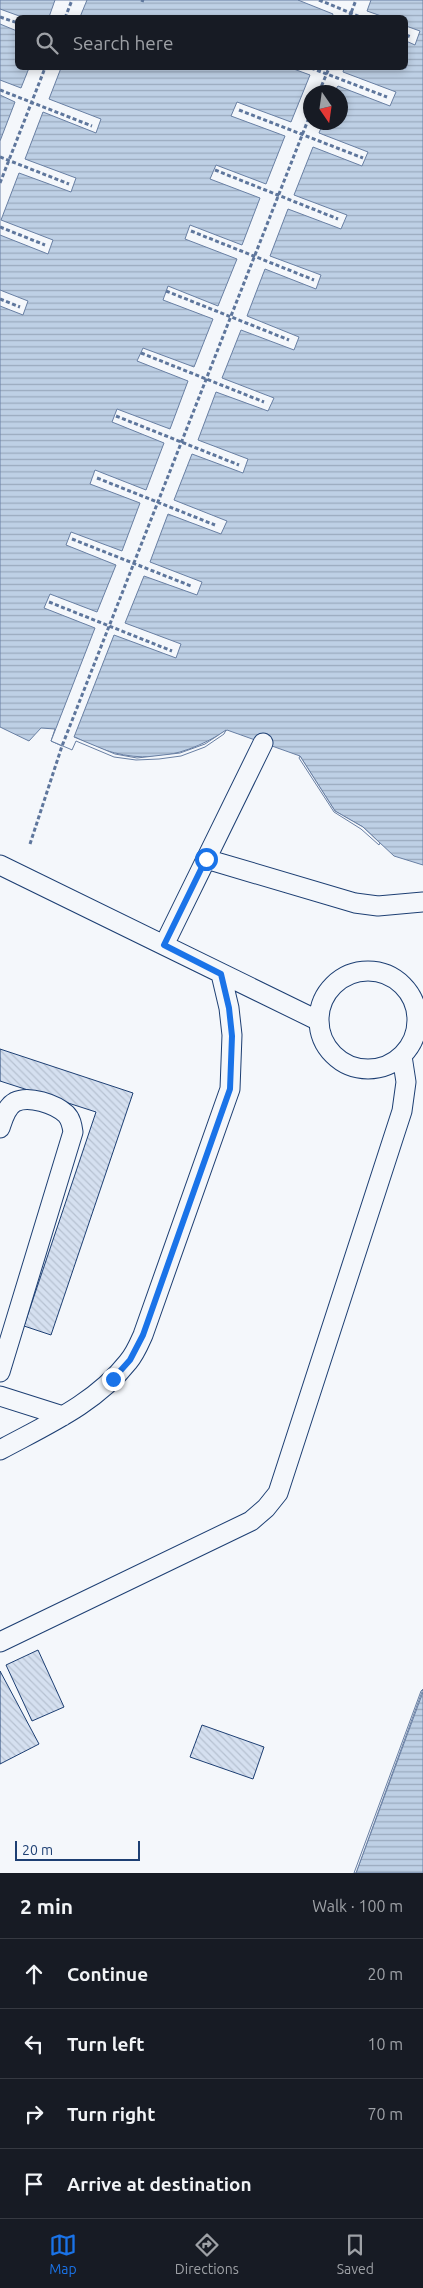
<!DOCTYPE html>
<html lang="en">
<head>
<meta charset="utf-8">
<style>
  :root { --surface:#171b24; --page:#242831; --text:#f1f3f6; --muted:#9ea1a6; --line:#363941; --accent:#1a73e8 }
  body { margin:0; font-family:Ubuntu,sans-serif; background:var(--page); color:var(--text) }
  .compass { position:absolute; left:303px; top:85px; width:45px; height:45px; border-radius:50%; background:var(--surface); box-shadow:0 2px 8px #0003; rotate:167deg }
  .scale { position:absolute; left:15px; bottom:12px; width:125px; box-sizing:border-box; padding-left:5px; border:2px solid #1d3f73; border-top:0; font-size:14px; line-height:18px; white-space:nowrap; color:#1d3f73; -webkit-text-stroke:4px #f4f7fb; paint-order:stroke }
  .stop { position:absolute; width:15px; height:15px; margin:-11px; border:4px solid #1a73e8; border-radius:50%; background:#fff }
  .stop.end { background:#1a73e8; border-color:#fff; box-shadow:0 1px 5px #0008 }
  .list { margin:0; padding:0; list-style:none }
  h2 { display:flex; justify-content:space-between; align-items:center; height:65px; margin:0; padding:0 20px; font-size:21px }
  h2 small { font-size:16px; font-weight:400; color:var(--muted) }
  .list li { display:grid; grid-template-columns:32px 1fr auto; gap:15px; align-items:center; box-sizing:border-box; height:70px; padding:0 20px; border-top:1px solid var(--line) }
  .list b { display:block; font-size:19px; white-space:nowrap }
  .list em { font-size:16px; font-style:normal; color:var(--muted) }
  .icon { flex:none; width:28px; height:28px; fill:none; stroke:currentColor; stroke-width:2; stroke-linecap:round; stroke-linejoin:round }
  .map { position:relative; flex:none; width:423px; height:1873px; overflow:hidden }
  .search { position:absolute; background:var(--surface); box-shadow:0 2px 8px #0003; left:15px; right:15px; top:15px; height:55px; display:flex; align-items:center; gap:12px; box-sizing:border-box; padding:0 18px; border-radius:8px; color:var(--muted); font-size:19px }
  .sheet { height:345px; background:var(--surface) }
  nav { display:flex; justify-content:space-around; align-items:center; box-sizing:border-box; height:70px; border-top:1px solid var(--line); background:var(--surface); font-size:14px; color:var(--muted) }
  nav a { display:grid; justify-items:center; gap:2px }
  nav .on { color:var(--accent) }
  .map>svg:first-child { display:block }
  .water { fill:url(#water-rules); stroke:#687fa3; fill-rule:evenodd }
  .pier { fill:#f4f7fb; stroke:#687fa3 }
  .building { fill:url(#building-back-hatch); stroke:#1d3f73 }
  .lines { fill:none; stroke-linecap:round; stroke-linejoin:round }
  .service-casing { stroke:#1d3f73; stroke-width:21 }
  .path { stroke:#5e769c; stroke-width:3; stroke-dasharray:4 2.5; stroke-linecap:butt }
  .service { stroke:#f4f7fb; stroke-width:19 }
  .route { stroke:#1a73e8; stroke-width:6 }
</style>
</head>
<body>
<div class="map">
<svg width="423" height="1873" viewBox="0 0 423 1873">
  <defs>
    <pattern id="water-rules" width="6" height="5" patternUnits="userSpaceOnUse" patternTransform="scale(1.25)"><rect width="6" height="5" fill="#bed0e5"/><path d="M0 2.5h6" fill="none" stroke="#9aaabe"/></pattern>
    <pattern id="building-back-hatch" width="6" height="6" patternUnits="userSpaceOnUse" patternTransform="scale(1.25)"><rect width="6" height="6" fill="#d5e0f0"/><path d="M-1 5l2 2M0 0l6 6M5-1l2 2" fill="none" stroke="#b6c1d1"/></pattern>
  </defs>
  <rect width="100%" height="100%" fill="#f4f7fb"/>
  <!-- water -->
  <path class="water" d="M0 0H423V865L394 856 363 827 335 811 300 756 227 730C175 763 129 766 75 737L62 746 51 741 55 729 41 728 29 741 0 727ZM18 18H406V68H18ZM310 92H340V122H310Z
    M423 1692V1873H356Z"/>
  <!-- pier -->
  <path class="pier" d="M55 0H87L80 17H49Z
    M298 0H371L367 11 384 17H332L333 14Z
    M0 9 22 17 18 18 17 31 0 24Z
    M406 26 420 31 415 45 406 41Z
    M29 68H61L49 99 101 119 96 133 43 112 25 159 76 178 71 192 19 173 1 220 53 240 48 254 0 235V141L15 102 0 95V80L21 88Z
    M291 68H344L343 72 396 92 390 106 338 86 334 92H310V122L323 123 319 133 368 152 362 166 313 147 294 195 347 215 341 229 288 209 270 256 321 275 316 289 265 269 247 316 299 337 294 350 241 330 222 378 274 398 268 411 216 392 198 440 248 459 243 473 192 454 174 500 227 521 221 534 168 514 150 562 202 582 197 595 144 576 125 623 181 644 176 658 114 635 74 737 115 754 137 758 180 753 205 744 226 730 224 734 205 747 181 756 159 759 136 760 114 757 76 741 72 750 70 749 51 741 95 628 44 608 50 594 97 612 116 565 66 545 71 532 122 551 140 503 90 484 95 470 146 490 164 443 112 422 117 409 170 429 188 381 137 361 143 348 194 367 213 319 163 300 168 286 218 306 237 259 185 239 190 225 242 245 260 198 210 179 216 165 266 184 285 136 231 116 237 102 291 122 310 75Z
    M0 290 28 301 23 315 0 306Z
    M300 756 335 811 363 827 380 843 379 845 361 829 334 812 299 758Z
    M423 1689 356 1873H354L421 1691Z"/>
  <!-- building -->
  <path class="building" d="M0 1049 133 1093 51 1335 24 1326 96 1112 0 1081Z
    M38 1650 64 1707 32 1721 6 1665Z
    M0 1671 39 1744 0 1764Z
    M202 1725 264 1747 253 1779 190 1757Z"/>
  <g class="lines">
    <!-- service casing -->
    <g class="service-casing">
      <path id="service" d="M206 859 355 903 378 906 423 902
        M0 865 319 1021
        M164 945 263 743
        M319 1020a49 49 0 1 1 98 0a49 49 0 1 1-98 0Z
        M0 1128C3 1119 6 1107 15 1102 29 1095 55 1104 66 1114 71 1119 72 1125 73 1132L0 1372
        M0 1396 63 1416
        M0 1450C46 1425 95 1404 128 1362 135 1354 139 1344 143 1335L230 1089 232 1035 229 1008 221 974
        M0 1642 251 1521 266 1508 278 1493 402 1111 406 1082 402 1056"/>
    </g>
    <!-- path -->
    <path class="path" d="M141 0 144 1
      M319 0 363 18
      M0 17 18 23
      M65 18 72 0
      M349 18 356 0
      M406 35 411 37
      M311 68 387 97
      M0 90 92 126
      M319 92 329 68
      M239 110 363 158
      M0 157 69 184
      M215 170 338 219
      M0 183 45 68
      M0 227 45 245
      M191 231 314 280
      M166 291 289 340
      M0 299 20 307
      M141 353 264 402
      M116 416 239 465
      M97 478 215 525
      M72 539 191 586
      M49 602 172 651
      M30 844 62 746 310 115"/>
    <!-- service -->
    <use href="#service" class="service"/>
  </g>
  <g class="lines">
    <!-- route -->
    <path class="route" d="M113 1379 130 1360 143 1335 230 1089 232 1036 229 1008 221 974 164 945 206 859"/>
  </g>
</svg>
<svg class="compass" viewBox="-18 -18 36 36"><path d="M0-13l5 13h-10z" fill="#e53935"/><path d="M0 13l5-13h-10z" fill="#9ea1a6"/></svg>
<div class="scale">20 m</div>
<div class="stop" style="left:206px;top:859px"></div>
<div class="stop end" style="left:113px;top:1379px"></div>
<div class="search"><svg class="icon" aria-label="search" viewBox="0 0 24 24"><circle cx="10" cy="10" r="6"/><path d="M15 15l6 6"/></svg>Search here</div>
</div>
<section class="sheet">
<h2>2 min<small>Walk · 100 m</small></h2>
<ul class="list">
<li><svg class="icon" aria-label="ahead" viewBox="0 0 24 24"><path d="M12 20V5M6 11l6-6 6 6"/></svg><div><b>Continue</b></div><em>20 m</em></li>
<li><svg class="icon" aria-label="left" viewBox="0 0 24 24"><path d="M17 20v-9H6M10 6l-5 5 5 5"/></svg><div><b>Turn left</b></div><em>10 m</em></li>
<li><svg class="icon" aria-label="right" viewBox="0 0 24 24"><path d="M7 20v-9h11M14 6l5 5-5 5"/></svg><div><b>Turn right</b></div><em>70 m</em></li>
<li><svg class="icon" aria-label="arrive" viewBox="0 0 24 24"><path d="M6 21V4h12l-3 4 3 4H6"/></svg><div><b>Arrive at destination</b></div></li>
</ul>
</section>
<nav>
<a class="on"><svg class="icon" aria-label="map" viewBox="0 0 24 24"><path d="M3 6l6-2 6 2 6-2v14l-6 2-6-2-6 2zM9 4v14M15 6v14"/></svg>Map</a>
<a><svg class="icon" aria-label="directions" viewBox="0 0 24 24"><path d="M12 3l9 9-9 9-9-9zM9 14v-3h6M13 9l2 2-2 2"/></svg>Directions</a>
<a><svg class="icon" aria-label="saved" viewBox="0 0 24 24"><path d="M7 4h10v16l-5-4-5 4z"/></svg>Saved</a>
</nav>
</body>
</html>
